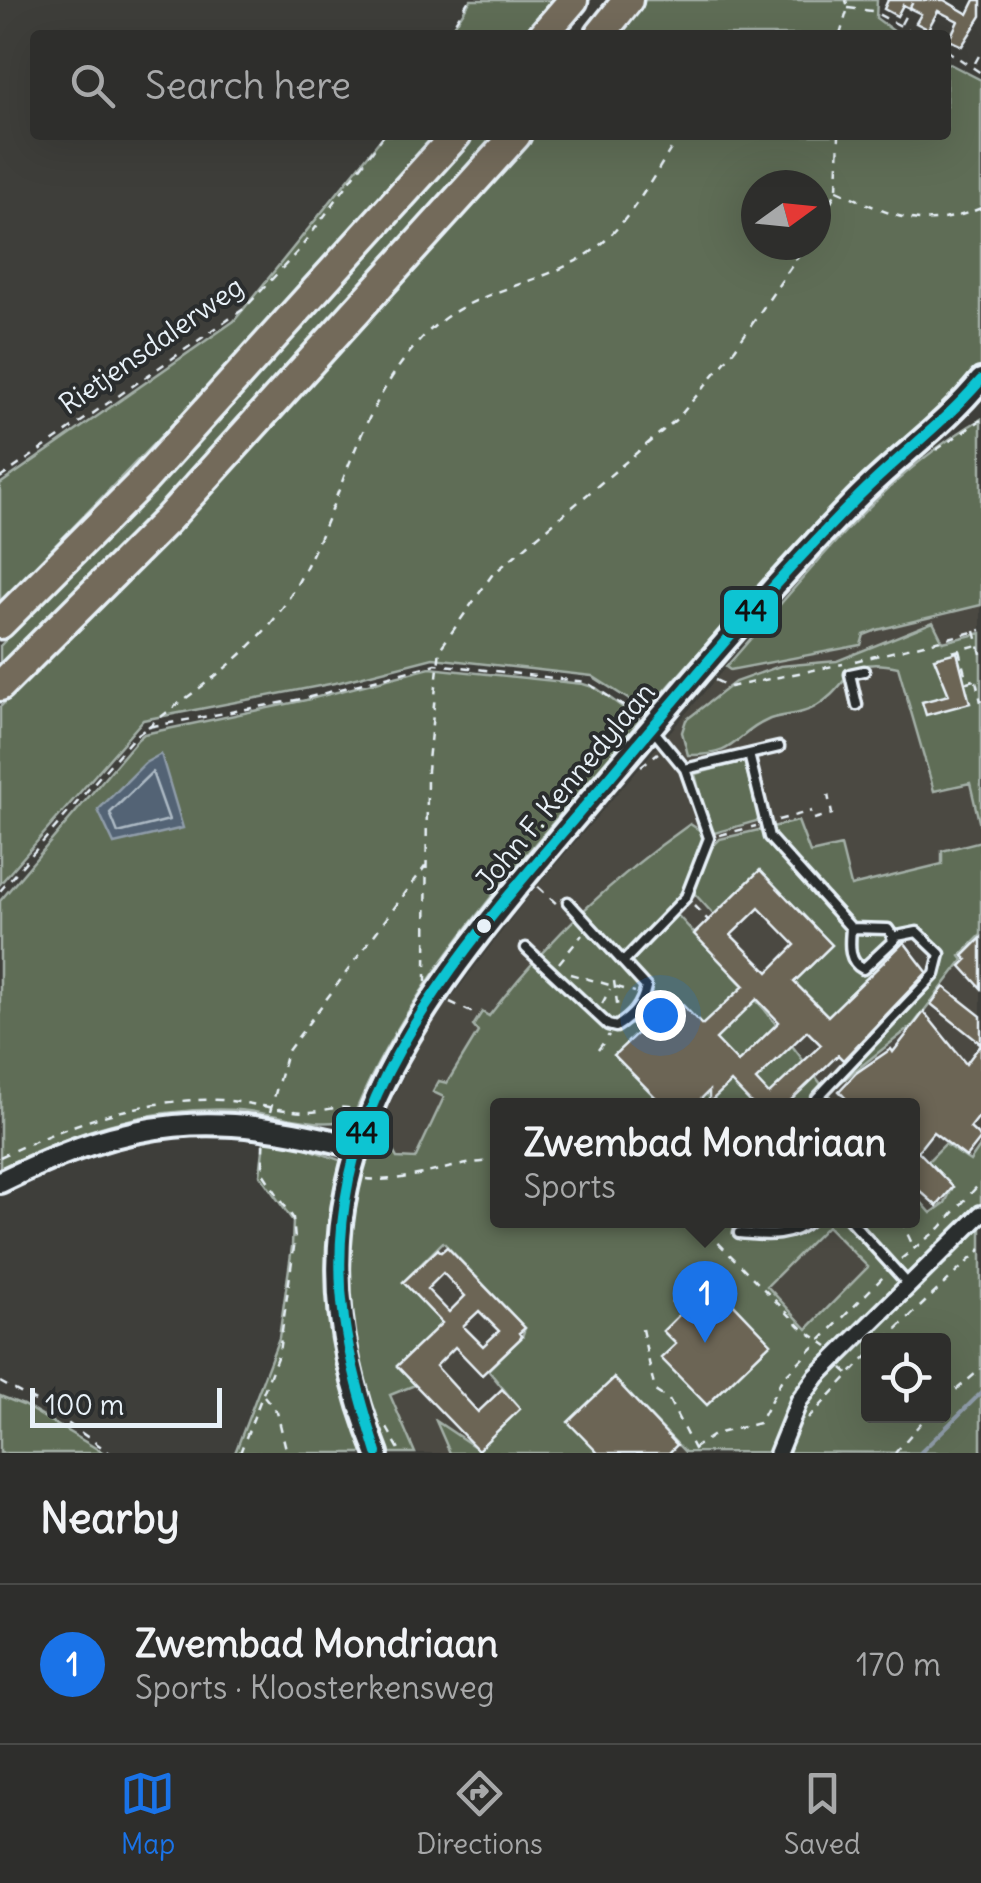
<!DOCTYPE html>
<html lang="en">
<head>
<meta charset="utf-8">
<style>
  :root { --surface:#2e2e2c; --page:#3a3a38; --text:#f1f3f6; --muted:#a7a8a9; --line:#494a48; --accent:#1a73e8 }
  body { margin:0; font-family:Delius,sans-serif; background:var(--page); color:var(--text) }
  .controls { position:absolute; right:30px; bottom:30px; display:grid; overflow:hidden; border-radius:10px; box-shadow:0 10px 40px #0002 }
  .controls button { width:90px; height:90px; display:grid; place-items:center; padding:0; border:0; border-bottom:2px solid var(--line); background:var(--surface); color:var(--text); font:50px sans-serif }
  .compass { position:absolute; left:741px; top:170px; width:90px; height:90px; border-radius:50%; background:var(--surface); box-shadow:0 10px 40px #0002; rotate:75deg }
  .scale { position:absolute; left:30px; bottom:25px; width:192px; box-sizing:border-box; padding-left:10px; border:5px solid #e8f1f8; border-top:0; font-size:28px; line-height:35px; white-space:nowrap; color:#e8f1f8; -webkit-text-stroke:8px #2a2d2e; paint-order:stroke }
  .you { position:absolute; left:660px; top:1015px; width:35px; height:35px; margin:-25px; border:8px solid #fff; border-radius:50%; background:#1a73e8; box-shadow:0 0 0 15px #1a73e833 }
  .badge { display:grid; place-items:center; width:65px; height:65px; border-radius:50%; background:var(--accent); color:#fff; font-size:32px; font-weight:700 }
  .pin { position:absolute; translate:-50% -82px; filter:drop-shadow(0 2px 5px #0008) }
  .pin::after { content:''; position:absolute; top:52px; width:35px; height:30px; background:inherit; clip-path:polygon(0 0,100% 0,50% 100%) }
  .popup { position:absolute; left:490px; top:1098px; width:430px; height:130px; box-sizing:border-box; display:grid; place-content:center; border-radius:10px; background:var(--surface); filter:drop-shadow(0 2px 8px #0005); font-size:32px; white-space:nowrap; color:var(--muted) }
  .popup b { font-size:38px; color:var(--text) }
  .popup::after { content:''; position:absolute; left:50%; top:100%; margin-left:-20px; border:20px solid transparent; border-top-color:var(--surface) }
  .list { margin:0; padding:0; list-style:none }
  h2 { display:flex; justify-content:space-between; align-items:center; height:130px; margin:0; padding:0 40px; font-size:42px }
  h2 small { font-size:32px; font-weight:400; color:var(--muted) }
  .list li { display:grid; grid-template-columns:65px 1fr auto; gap:30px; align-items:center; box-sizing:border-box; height:160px; padding:0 40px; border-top:2px solid var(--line) }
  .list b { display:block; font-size:38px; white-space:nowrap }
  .list p { margin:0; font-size:32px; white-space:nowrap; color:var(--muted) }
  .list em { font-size:32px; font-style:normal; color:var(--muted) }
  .icon { flex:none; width:55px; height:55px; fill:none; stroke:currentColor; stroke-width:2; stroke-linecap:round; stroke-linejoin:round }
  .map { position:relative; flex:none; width:981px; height:1453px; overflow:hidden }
  .search { position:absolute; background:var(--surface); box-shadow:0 10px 40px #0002; left:30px; right:30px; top:30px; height:110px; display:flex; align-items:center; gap:25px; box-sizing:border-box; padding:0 35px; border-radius:10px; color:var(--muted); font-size:38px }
  .sheet { height:290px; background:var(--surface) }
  nav { display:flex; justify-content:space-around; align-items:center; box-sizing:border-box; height:140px; border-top:2px solid var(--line); background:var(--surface); font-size:28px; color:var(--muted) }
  nav a { display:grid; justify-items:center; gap:5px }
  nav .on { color:var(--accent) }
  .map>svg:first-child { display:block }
  .built { fill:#4c4a42; fill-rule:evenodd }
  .green { fill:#5e6d56; stroke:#a3afa7; stroke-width:2.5; fill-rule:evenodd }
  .water { fill:#536475; stroke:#8f9ca9; stroke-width:2.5 }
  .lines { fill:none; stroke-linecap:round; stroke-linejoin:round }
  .shore { stroke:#acb9c4; stroke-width:2.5 }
  .stream { stroke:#8f9ca9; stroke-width:4 }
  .building { fill:#6c6555; stroke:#e8f1f8; stroke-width:2.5; fill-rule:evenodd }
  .service-casing { stroke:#e8f1f8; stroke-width:15 }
  .minor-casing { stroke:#e8f1f8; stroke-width:22 }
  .tertiary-casing { stroke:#e8f1f8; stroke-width:28 }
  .motorway-casing { stroke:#e8f1f8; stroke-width:35 }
  .path { stroke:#e8f1f8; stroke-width:2.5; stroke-dasharray:8 8; stroke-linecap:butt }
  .service { stroke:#2a2d2e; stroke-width:8 }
  .minor { stroke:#2a2d2e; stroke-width:15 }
  .tertiary { stroke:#2a2d2e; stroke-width:20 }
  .motorway { stroke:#736b5a; stroke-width:28 }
  .bus-1-casing { stroke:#2a2d2e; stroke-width:18 }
  .bus-1 { stroke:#0dc4d2; stroke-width:10 }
  .bus-dot { fill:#e8f1f8; stroke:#2a2d2e; stroke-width:4 }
  .labels { text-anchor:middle; stroke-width:8; stroke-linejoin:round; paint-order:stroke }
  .street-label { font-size:28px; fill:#e8f1f8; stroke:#2a2d2e }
  .line-badge { stroke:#2a2d2e; stroke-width:4 }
  .pale-badge-label { font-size:28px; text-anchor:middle; font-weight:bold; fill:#111 }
</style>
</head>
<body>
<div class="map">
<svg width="981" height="1453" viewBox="0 0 981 1453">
  <rect width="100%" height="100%" fill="#3e3e3a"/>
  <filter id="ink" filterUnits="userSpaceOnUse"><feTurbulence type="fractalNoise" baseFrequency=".01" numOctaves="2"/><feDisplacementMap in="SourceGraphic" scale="20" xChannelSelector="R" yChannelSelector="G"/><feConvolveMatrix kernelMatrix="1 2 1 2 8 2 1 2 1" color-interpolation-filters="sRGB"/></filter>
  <g filter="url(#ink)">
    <!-- built -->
    <path class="built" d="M981 605V1201L868 1267 688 1448 692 1453H395L369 1392 352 1274 362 1197 388 1108 427 1030 528 897 726 667 730 670 860 646 864 635 877 630ZM498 1106H912V1220H498Z"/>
    <!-- green -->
    <path class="green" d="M471 0H556L525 35H448Z
      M643 0H877L876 18 899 35H615Z
      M946 62 981 80V370C861 476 752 590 647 711L592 676 433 658 340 682 143 720 0 884V707C187 525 362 331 533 135H946ZM756 185H816V245H756Z
      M384 135H437L237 357 0 603V484L234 321Z
      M474 135H505L248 421 0 673V646L295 336Z
      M981 419V605L877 630 864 635 861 645 730 670 726 667C803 580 879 478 981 419Z
      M933 622 943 642 981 633V830L970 783 934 791 898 667C842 655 854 684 815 707 802 715 785 714 770 719 732 735 740 756 688 755L682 732 686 720 735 682 780 666 837 661Z
      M430 668 583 684 596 688 640 720C542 840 409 974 353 1118 321 1131 272 1112 238 1110 152 1106 75 1129 0 1170V901L138 739 144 734 306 700Z
      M744 761 760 820 711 834 695 774Z
      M798 821 810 853 841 846 851 886 942 864V851L981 841V935L960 956 963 960 913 1025 835 1087 940 978 945 952 915 927 896 931 904 942 828 1016 794 982 832 945 760 871 714 915 694 893 691 879 670 907 765 1010 837 1105 498 1106V1220H912L913 1193 931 1213 945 1203 953 1187 928 1161 945 1144 970 1161 981 1145V1453L685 1452 614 1378 598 1453H450L436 1421 478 1449 520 1409 488 1370 522 1337 525 1328 443 1242 403 1282 442 1323 397 1366 415 1385 390 1395 415 1453H390C360 1391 336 1289 349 1221 354 1194 363 1166 370 1139L389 1144 397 1158 415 1159 444 1097 433 1092 439 1081 447 1083 478 1032 473 1026 482 1012 489 1016C550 936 615 877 690 824L704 833 706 853 720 839ZM827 1226 868 1267 807 1329 767 1286ZM726 1296 771 1343 707 1405 662 1358 676 1344 663 1331 698 1297 711 1310ZM868 1340H944V1416H868Z
      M265 1133 345 1162C336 1274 323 1344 368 1453H235L279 1338 292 1247 293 1221 260 1175Z
      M0 1396 23 1405 104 1453H0Z"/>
    <!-- water -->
    <path class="water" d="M161 754 183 828 114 844 98 810 145 763Z"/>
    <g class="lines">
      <!-- shore -->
      <path class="shore" d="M152 772 169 820 118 833 110 813Z"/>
      <!-- stream -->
      <path class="stream" d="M920 1453 981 1393"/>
    </g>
    <!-- building -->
    <path class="building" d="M888 0H944L968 14 975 0H981V16L962 46 949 40 958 21 938 11 928 29 916 23 921 14 903 5 897 16 884 9Z
      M957 652 970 703 926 715 922 702 949 695 934 658Z
      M760 870 832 945 794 982 828 1016 904 942 927 972 843 1060 838 1055 785 1106H754L731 1082 709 1103V1091L694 1106H664L614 1055 675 997 702 1025 744 986 694 934ZM759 908 795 945 768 972 731 935ZM757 999 779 1022 738 1062 716 1039ZM807 1031 821 1045 769 1094 756 1080Z
      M981 938V988L961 966 967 960 963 956Z
      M944 987 981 1016V1044L931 1004Z
      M924 1012 966 1064 981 1044V1114L970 1128 981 1138 966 1157 933 1132 918 1151 953 1187 937 1206 912 1184V1106H853L839 1091 856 1073 891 1049 893 1052Z
      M447 1247 525 1328 519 1333 522 1337 482 1375 455 1347 436 1366 478 1412 502 1389 520 1409 478 1450 397 1366 442 1323 403 1282 438 1249 441 1252ZM443 1273 465 1296 449 1312 427 1289ZM479 1311 499 1331 483 1346 463 1326Z
      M698 1296 711 1310 726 1296 771 1343 707 1405 661 1358 676 1344 663 1331Z
      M614 1378 677 1445 669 1453H598L568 1422Z"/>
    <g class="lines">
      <!-- service casing -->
      <g class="service-casing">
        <path id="service" d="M857 705 850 674 864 671
          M749 754 769 837 851 928C850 943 847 961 863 969L895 939 888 929 851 928
          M685 769 779 747
          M526 948 608 1025 616 1027C633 1016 642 1006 646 987L568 902
          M624 961 686 897 709 838 685 769 653 730
          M817 1098 935 974 940 954 917 932 892 937
          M850 1220 908 1284
          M739 1233C763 1235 791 1239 810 1220"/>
      </g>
      <!-- minor casing -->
      <g class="minor-casing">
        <path id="minor" d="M778 1453 799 1401 817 1376 981 1214"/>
      </g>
      <!-- tertiary casing -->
      <g class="tertiary-casing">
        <path id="tertiary" d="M0 1182C135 1116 212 1110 357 1147
          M377 1453C263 1173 420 1002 590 800 676 698 762 596 855 500 896 458 945 425 981 380"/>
      </g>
      <!-- motorway casing -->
      <g class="motorway-casing">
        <path id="motorway" d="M543 35 573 0
          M600 35 628 0
          M0 624 142 482 456 135
          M0 686 167 520 516 135"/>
      </g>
      <!-- path -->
      <path class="path" d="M848 8 872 11 918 35
        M901 24 914 0
        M447 35 469 0
        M840 35 848 8 846 0
        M946 50 981 73
        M975 63 981 52
        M837 190C894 216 919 233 981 208
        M816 231 837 190 839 135
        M936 450 981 420
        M0 478 245 308 300 249 384 135
        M975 631 981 654
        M959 650 967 682 981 678
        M952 652 981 644
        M855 661 981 630
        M715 680 730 687 843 664
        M976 681 981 702
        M148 727C197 688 252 656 287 601 341 516 353 408 426 334 470 289 537 287 588 254 629 227 653 175 680 135
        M641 766 658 753
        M814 819 832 814 828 795
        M778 820 812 811
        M720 835 756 826
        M538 887 558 905
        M0 891 133 738 148 727 302 699 436 664 586 682 641 717
        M694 906 708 920
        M559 963 582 935
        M570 974 635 992
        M426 981 427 770 440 649 492 575 679 417 735 349 806 245
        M614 981 618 1010
        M450 1002 473 1013
        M602 1004 610 989
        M653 1004 666 1016
        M598 1050 609 1035
        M270 1112 287 1052 427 864
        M0 1157C69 1124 143 1097 221 1100 249 1102 276 1110 304 1112 324 1113 336 1103 356 1110
        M366 1179C410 1184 453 1161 498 1161
        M696 1220 802 1328 828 1346
        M901 1220 913 1246
        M901 1259 940 1228 981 1182
        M671 1301 685 1316
        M642 1329 655 1391 669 1400 696 1453
        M885 1340 981 1249
        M842 1368 850 1375
        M0 1382 39 1403 110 1453
        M264 1396 277 1412 287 1453
        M944 1400 981 1369
        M808 1419 868 1355
        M387 1428 401 1453
        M693 1449 715 1434 759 1423 782 1379 885 1275
        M240 1453 279 1352 295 1240 293 1218 263 1173V1144
        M895 1453 927 1416"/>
      <!-- service -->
      <use href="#service" class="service"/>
      <!-- minor -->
      <use href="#minor" class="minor"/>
      <!-- tertiary -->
      <use href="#tertiary" class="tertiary"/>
      <!-- motorway -->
      <use href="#motorway" class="motorway"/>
      <!-- bus-1 casing -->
      <g class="bus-1-casing">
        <path id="bus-1" d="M377 1453C347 1356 328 1282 349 1179 380 1029 514 890 610 777 689 683 769 587 855 500 896 458 943 424 981 380"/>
      </g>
      <!-- bus-1 -->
      <use href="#bus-1" class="bus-1"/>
    </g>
  </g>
  <!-- markers -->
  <circle class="bus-dot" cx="484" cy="926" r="9"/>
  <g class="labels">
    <!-- street labels -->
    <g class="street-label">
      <text transform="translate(151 345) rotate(-35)" y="10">Rietjensdalerweg</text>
      <text transform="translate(565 786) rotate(-50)" y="10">John F. Kennedylaan</text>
    </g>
  </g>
  <g class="line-badge">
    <rect x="722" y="588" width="58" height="48" rx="10" fill="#0dc4d2"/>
    <rect x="334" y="1109" width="57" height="48" rx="10" fill="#0dc4d2"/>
  </g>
  <g class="pale-badge-label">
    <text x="751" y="621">44</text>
    <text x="362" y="1143">44</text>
  </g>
</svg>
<div class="controls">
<button><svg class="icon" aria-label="locate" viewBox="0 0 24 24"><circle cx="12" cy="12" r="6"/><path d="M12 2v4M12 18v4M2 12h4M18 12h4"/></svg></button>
</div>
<svg class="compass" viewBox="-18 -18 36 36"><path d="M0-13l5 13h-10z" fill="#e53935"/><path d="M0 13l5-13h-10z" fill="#a7a8a9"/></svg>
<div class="scale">100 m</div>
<div class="you"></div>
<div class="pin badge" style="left:705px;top:1343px">1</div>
<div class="popup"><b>Zwembad Mondriaan</b>Sports</div>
<div class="search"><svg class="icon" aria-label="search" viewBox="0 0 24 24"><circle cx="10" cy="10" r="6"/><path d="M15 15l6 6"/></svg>Search here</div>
</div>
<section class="sheet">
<h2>Nearby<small></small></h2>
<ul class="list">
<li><span class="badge">1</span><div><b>Zwembad Mondriaan</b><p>Sports · Kloosterkensweg</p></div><em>170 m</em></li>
</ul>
</section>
<nav>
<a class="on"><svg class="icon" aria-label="map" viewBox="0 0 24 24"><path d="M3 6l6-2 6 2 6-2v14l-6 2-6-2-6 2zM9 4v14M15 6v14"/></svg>Map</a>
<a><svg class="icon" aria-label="directions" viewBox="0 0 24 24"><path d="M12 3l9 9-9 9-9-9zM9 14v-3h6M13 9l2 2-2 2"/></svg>Directions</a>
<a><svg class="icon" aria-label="saved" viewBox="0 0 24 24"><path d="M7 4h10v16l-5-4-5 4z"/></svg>Saved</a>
</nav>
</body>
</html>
